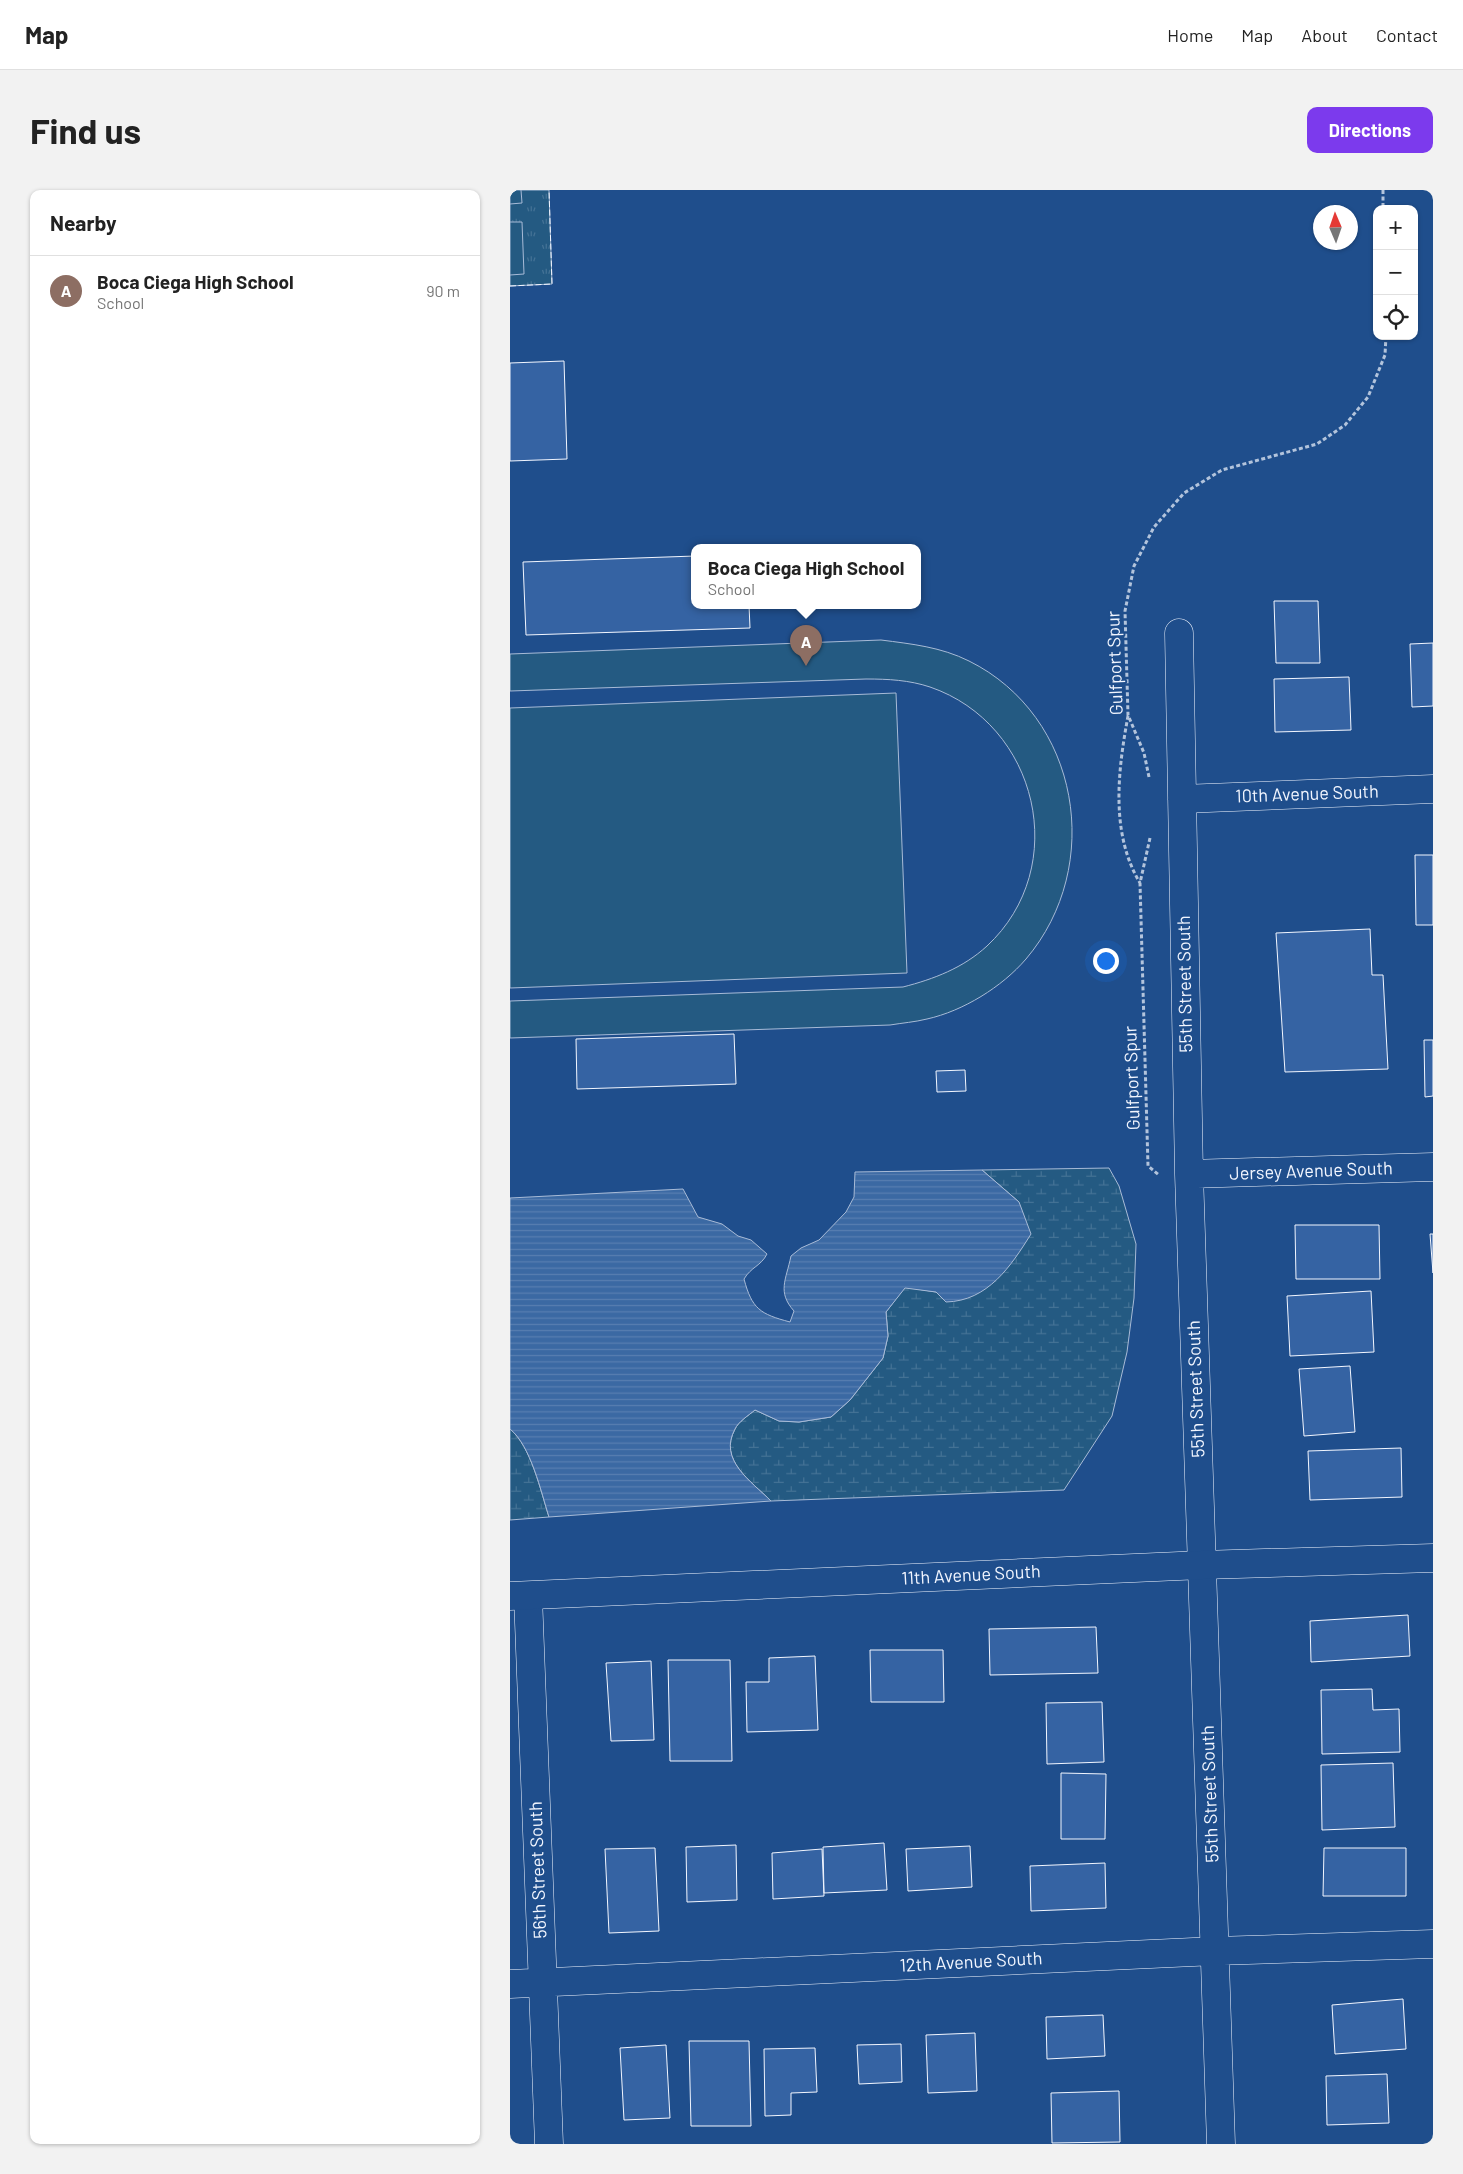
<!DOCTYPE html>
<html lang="en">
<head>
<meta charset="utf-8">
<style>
  :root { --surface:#fff; --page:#f2f2f2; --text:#222; --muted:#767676; --line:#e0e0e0; --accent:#7c3aed }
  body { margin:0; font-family:Barlow,sans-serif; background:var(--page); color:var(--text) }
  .controls { position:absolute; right:15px; top:15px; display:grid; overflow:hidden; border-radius:10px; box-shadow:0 1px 4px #0004 }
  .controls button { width:45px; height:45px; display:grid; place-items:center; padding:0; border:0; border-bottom:1px solid var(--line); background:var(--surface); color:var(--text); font:25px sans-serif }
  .compass { position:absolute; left:803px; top:15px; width:45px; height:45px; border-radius:50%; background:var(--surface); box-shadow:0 1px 4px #0004; rotate:358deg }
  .you { position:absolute; left:595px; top:770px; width:18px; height:18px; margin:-12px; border:4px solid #fff; border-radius:50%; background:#1a73e8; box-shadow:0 0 0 8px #1a73e833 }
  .badge { display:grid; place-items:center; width:32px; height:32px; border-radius:50%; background:var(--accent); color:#fff; font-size:16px; font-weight:700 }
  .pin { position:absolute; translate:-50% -41px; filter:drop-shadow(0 1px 2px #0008) }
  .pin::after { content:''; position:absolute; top:26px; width:18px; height:15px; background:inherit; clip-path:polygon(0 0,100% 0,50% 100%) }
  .popup { position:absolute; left:181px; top:354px; width:230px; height:65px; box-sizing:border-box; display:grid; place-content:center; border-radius:10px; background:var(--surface); filter:drop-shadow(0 1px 4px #0005); font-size:16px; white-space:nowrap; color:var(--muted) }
  .popup b { font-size:19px; color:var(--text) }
  .popup::after { content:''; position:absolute; left:50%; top:100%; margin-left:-10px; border:10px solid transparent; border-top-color:var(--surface) }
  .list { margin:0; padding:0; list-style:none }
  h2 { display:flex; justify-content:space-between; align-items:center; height:65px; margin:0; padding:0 20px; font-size:21px }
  h2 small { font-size:16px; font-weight:400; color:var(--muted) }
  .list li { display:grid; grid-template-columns:32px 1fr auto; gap:15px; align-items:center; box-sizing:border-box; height:70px; padding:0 20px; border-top:1px solid var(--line) }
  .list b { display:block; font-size:19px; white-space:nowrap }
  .list p { margin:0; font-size:16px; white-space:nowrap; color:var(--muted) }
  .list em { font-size:16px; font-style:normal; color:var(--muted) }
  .icon { flex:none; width:28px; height:28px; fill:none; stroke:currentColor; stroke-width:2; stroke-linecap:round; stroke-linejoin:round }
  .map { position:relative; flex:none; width:923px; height:1954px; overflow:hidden; border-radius:10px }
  header { display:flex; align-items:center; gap:30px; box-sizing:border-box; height:70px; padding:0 25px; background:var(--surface); border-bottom:1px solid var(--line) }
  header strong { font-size:24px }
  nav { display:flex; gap:28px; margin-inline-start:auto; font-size:18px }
  .intro { display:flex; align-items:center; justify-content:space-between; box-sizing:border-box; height:120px; padding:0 30px }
  h1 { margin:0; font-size:35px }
  .button { padding:12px 22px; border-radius:10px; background:var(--accent); color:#fff; font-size:18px; font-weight:700 }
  main { display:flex; gap:30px; padding:0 30px }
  aside { flex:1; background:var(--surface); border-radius:10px; box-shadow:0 1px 4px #0004 }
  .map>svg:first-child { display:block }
  .wetland { fill:url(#wetland-marsh); stroke:#a8bbd7 }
  .park { fill:url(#park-tufts); stroke:#a8bbd7 }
  .pitch { fill:#245a82; stroke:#a8bbd7 }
  .water { fill:url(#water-rules); stroke:#a8bbd7 }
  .building { fill:#3563a3; stroke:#f2f6ff }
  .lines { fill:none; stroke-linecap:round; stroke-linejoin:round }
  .minor-casing { stroke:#f2f6ff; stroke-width:29 }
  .tertiary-casing { stroke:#f2f6ff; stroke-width:29 }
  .path { stroke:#b3c4dc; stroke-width:3; stroke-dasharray:4 2.5; stroke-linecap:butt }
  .minor { stroke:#1f4e8c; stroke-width:28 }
  .tertiary { stroke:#1f4e8c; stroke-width:28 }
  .fence { stroke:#f2f6ff; stroke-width:1; stroke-dasharray:6 2.5; stroke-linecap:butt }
  .labels { text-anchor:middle; stroke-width:4; stroke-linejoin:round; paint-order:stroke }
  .street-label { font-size:18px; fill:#f2f6ff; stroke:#1f4e8c }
</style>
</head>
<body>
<header>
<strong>Map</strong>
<nav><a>Home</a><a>Map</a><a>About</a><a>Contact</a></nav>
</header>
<div class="intro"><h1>Find us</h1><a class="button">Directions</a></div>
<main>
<aside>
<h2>Nearby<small></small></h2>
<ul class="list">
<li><span class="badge" style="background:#8d6e63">A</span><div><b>Boca Ciega High School</b><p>School</p></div><em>90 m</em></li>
</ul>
</aside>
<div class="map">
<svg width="923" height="1954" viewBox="0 0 923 1954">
  <defs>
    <pattern id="wetland-marsh" width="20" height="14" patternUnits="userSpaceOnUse" patternTransform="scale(1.25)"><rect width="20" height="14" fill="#245a82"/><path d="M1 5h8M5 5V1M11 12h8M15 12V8" fill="none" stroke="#447295"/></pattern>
    <pattern id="park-tufts" width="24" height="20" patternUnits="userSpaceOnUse" patternTransform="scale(1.25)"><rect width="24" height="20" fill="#245a82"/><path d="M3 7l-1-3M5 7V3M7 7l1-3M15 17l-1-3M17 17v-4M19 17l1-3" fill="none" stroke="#447295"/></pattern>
    <pattern id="water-rules" width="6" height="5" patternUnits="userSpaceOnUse" patternTransform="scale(1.25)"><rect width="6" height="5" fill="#3b69a3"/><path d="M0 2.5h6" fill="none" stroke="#587fb1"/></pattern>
  </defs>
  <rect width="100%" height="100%" fill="#1f4e8c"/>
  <!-- wetland -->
  <path class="wetland" d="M599 978 609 996 626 1054 624 1108 617 1162 602 1226 554 1300 261 1311C241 1291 208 1270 225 1239 228 1232 239 1225 245 1220L269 1231 289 1232 321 1227 340 1210 373 1168 378 1146 376 1122 395 1097 426 1102 436 1112 509 1012 472 980Z
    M0 1239C21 1256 31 1302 39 1327L0 1330Z"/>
  <!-- park -->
  <path class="park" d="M0 0H39L42 94 0 96Z"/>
  <!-- pitch -->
  <path class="pitch" d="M0 0H11L12 13 0 14Z
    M0 32H12L14 84 0 85Z
    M371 450C402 454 431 457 459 471 570 526 595 676 516 769 492 797 453 821 417 829 405 832 392 833 380 835L0 848V811L393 797C424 789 453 778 477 756 562 677 528 534 420 497 399 490 378 489 356 489L0 501V464Z
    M386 503 397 783 0 798V518Z"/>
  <!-- water -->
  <path class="water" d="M472 980 509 1012 521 1044C501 1076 478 1111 436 1112L426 1102 395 1098 376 1122 378 1146 373 1168 340 1210 321 1227 289 1232 269 1231 245 1220C239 1225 228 1232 225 1239 208 1270 241 1291 261 1311L39 1327C31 1302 21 1256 0 1239V1008L173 999 188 1027 212 1034 228 1046 241 1050 257 1064C251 1076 241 1077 234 1089 242 1119 250 1124 280 1132L284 1121C267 1102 276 1090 281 1066L291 1058 309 1050 336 1022 344 1007 345 982Z"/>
  <!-- building -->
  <path class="building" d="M54 171 57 269 0 271V173Z
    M185 366V415H239L240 438 16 445 13 372Z
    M764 411H808L810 473H766Z
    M923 453V516L902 517 900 454Z
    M839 487 841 540 765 542 764 489Z
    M905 665H923V735H906Z
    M860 739 862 785H873L878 879 775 882 766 743Z
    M224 844 226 894 67 899 66 849Z
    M914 850H923V906L915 907Z
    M455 880 456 901 427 902 426 881Z
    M785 1035H869L870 1089H786Z
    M920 1044H923V1083Z
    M861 1101 864 1162 780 1166 777 1106Z
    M840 1176 845 1242 794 1246 789 1179Z
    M891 1258 892 1307 800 1310 798 1261Z
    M898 1425 900 1466 801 1472 800 1431Z
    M586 1437 588 1483 480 1485 479 1439Z
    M360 1460H433L434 1512H361Z
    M305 1466 308 1540 237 1542 236 1492H259V1468Z
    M158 1470H220L222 1571H160Z
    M141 1471 144 1550 101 1551 96 1473Z
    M862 1499 863 1520 889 1519 890 1562 812 1564 811 1500Z
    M592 1512 594 1572 537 1574 536 1513Z
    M883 1573 885 1637 812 1640 811 1575Z
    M551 1583 596 1584 595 1649H551Z
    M374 1653 377 1700 314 1703 313 1657Z
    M226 1655 227 1710 177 1712 176 1657Z
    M460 1656 462 1697 398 1701 396 1659Z
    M145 1658 149 1741 99 1743 95 1659Z
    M814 1658H896V1706H813Z
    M312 1659 314 1706 263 1709 262 1663Z
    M595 1673 596 1718 521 1721 520 1676Z
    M893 1809 896 1859 825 1864 822 1815Z
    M593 1825 595 1866 537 1869 536 1827Z
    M465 1843 467 1901 418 1903 416 1845Z
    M179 1851H239L241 1936H181Z
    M391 1854 392 1892 349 1894 347 1855Z
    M156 1855 160 1928 114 1930 110 1858Z
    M305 1858 307 1902 281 1903V1925L255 1926 254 1859Z
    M877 1884 879 1933 817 1935 816 1886Z
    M609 1901 610 1952 542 1953 541 1903Z"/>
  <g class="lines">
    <!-- minor casing -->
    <g class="minor-casing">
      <path id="minor" d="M669 443 679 984 711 1954
        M672 609 923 599
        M679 984 923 977
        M18 1406 39 1954
        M0 1794 705 1761 923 1754"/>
    </g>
    <!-- tertiary casing -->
    <g class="tertiary-casing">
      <path id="tertiary" d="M0 1406 692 1375 923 1368"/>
    </g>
    <!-- path -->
    <path class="path" d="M873 0V19
      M618 526C608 580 600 643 630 693
      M639 587 634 563 618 525 615 421 624 376 644 337 674 303 712 280 807 254 835 235 858 207 875 165 876 146
      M640 648 630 693 638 976 649 985"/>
    <!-- minor -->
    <use href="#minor" class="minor"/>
    <!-- tertiary -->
    <use href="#tertiary" class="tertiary"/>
    <!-- fence -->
    <path class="fence" d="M0 96 42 94 39 0"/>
  </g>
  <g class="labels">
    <!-- street labels -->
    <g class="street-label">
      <text transform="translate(605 473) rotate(-92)" y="6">Gulfport Spur</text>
      <text transform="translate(797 604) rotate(-2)" y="6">10th Avenue South</text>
      <text transform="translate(675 794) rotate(-91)" y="6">55th Street South</text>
      <text transform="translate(622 888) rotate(-92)" y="6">Gulfport Spur</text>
      <text transform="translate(801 981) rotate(-2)" y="6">Jersey Avenue South</text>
      <text transform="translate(686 1199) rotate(-92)" y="6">55th Street South</text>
      <text transform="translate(461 1385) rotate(-3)" y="6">11th Avenue South</text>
      <text transform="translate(700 1604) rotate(-92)" y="6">55th Street South</text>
      <text transform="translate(28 1680) rotate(-92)" y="6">56th Street South</text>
      <text transform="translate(461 1772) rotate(-3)" y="6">12th Avenue South</text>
    </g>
  </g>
</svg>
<div class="controls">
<button>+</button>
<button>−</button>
<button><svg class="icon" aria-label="locate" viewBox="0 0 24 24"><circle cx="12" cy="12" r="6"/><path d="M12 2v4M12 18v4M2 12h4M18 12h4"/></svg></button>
</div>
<svg class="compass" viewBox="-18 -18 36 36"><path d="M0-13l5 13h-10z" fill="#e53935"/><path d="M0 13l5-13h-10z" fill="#767676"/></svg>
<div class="you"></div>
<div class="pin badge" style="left:296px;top:476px;background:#8d6e63">A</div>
<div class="popup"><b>Boca Ciega High School</b>School</div>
</div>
</main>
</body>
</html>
